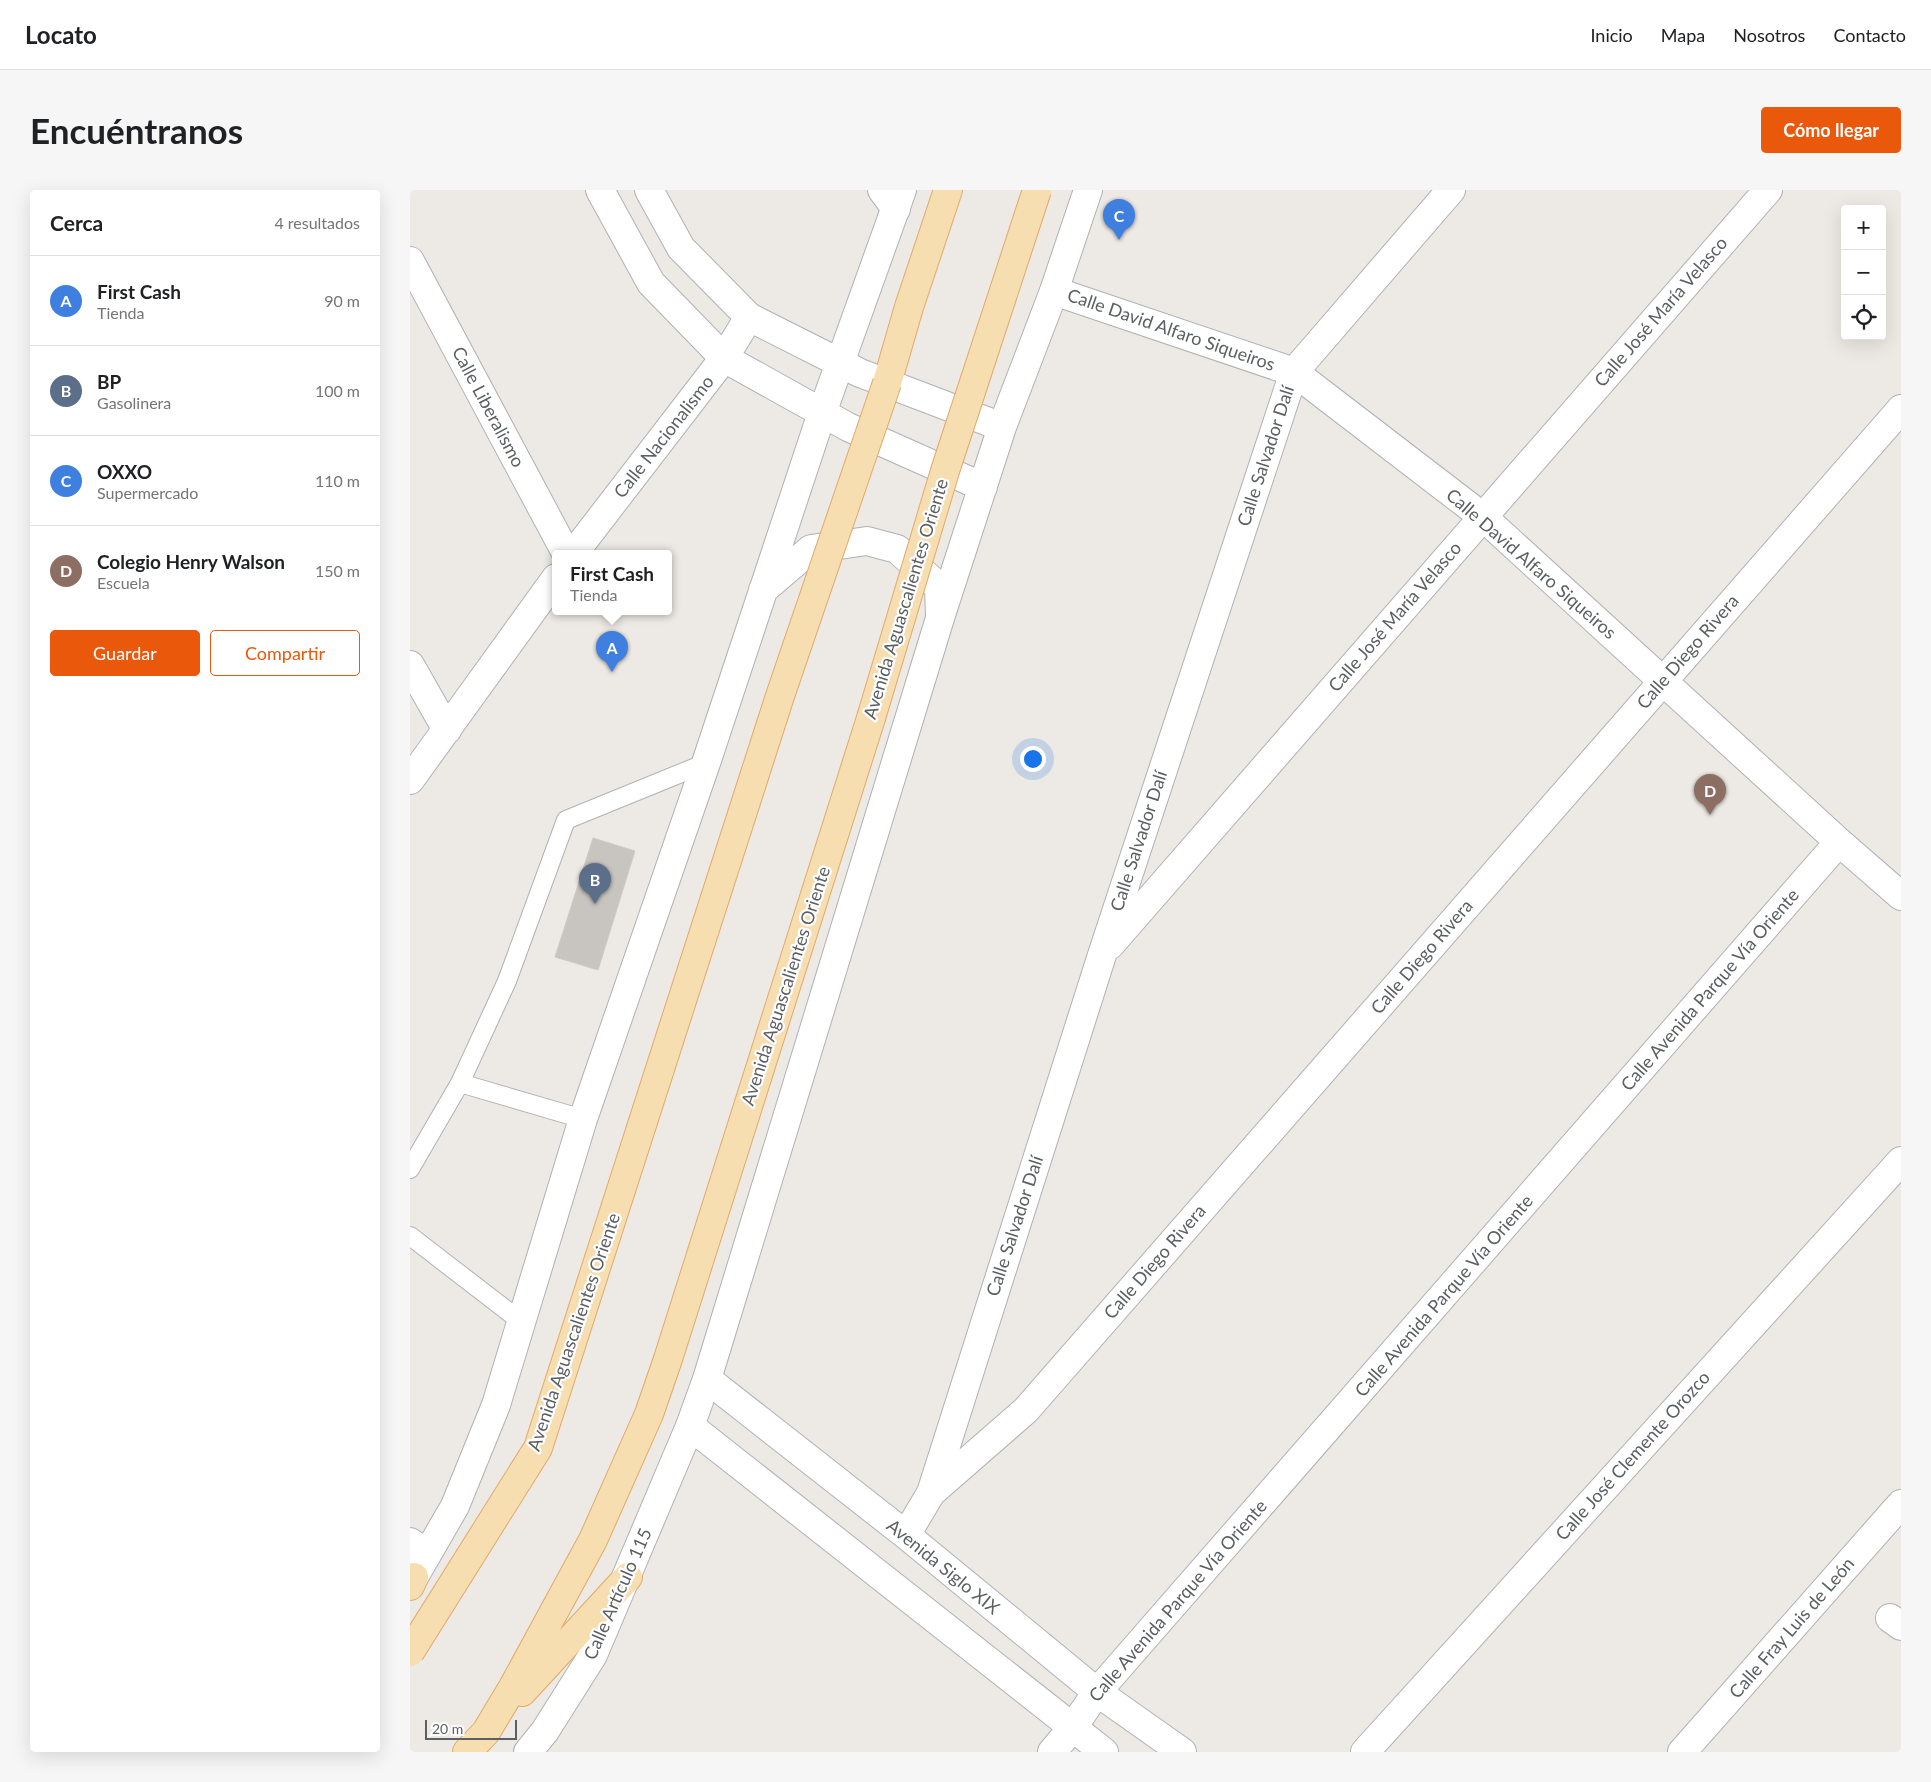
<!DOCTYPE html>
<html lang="es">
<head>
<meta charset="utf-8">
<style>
  :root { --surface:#fff; --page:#f6f6f6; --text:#202124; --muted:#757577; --line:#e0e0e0; --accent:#ea580c }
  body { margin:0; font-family:Lato,sans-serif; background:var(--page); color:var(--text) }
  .controls { position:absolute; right:15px; top:15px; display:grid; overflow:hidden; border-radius:5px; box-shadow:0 5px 20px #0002 }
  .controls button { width:45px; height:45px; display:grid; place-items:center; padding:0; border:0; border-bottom:1px solid var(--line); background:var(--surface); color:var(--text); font:25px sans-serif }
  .scale { position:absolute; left:15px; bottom:12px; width:92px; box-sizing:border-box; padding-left:5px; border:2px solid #5c6063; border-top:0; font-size:14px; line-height:18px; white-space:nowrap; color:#5c6063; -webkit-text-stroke:4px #fff; paint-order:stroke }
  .you { position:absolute; left:622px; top:568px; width:18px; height:18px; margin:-12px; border:4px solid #fff; border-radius:50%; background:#1a73e8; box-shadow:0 0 0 8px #1a73e833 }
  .badge { display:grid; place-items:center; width:32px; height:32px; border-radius:50%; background:var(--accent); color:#fff; font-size:16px; font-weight:700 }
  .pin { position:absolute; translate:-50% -41px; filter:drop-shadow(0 1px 2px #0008) }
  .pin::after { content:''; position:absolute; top:26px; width:18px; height:15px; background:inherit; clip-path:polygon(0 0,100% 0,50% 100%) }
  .popup { position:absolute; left:142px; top:360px; width:120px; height:65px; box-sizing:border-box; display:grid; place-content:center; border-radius:5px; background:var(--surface); filter:drop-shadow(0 1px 4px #0005); font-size:16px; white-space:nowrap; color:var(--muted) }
  .popup b { font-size:19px; color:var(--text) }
  .popup::after { content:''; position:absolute; left:50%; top:100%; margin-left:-10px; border:10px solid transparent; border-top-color:var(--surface) }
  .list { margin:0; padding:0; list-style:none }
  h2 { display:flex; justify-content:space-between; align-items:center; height:65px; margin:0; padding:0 20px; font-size:21px }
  h2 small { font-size:16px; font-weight:400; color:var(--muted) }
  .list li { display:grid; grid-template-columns:32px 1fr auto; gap:15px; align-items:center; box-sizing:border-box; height:90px; padding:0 20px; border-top:1px solid var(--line) }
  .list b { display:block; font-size:19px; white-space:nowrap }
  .list p { margin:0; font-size:16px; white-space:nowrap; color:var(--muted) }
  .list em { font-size:16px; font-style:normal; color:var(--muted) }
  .actions { display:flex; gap:10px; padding:15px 20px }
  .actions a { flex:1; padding:11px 0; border:1px solid var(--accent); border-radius:5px; text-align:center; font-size:18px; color:var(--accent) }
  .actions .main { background:var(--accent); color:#fff }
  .icon { flex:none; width:28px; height:28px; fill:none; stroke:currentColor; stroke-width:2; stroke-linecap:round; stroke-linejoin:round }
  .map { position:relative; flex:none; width:1491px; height:1562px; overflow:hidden; border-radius:5px }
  header { display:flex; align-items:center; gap:30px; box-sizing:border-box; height:70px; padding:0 25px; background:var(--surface); border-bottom:1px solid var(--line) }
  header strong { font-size:24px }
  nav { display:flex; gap:28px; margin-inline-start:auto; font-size:18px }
  .intro { display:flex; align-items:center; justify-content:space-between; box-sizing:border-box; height:120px; padding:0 30px }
  h1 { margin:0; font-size:35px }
  .button { padding:12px 22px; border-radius:5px; background:var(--accent); color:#fff; font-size:18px; font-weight:700 }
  main { display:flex; gap:30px; padding:0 30px }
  aside { flex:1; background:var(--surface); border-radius:5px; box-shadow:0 5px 20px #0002 }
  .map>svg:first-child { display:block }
  .building { fill:#c8c4c0; stroke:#d1cac3 }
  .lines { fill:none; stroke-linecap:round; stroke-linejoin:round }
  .service-casing { stroke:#afb2b5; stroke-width:20 }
  .minor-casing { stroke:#afb2b5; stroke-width:30 }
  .tertiary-casing { stroke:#afb2b5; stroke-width:30 }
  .primary-casing { stroke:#e2a968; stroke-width:30 }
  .service { stroke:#fff; stroke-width:18 }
  .minor { stroke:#fff; stroke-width:28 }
  .tertiary { stroke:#fff; stroke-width:28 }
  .primary { stroke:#f6deb0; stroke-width:28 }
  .primary-bridge-casing { stroke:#e2a968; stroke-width:30; stroke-linecap:butt }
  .primary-bridge { stroke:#f6deb0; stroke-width:28 }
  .labels { text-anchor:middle; stroke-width:4.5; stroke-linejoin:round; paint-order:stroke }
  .street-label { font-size:18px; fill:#5c6063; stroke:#fff }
</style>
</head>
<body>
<header>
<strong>Locato</strong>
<nav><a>Inicio</a><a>Mapa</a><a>Nosotros</a><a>Contacto</a></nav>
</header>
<div class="intro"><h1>Encuéntranos</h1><a class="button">Cómo llegar</a></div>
<main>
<aside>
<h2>Cerca<small>4 resultados</small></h2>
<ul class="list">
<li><span class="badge" style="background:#3f7fe0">A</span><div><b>First Cash</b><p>Tienda</p></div><em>90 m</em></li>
<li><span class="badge" style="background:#5c6f8a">B</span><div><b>BP</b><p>Gasolinera</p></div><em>100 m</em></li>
<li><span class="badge" style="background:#3f7fe0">C</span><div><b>OXXO</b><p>Supermercado</p></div><em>110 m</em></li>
<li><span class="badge" style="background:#8d6e63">D</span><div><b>Colegio Henry Walson</b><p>Escuela</p></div><em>150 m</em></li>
</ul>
<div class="actions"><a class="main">Guardar</a><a>Compartir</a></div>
</aside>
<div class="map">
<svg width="1491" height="1562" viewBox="0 0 1491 1562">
  <rect width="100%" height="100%" fill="#ede9e4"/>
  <!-- building -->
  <path class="building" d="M183 648 225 661 188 780 145 767Z"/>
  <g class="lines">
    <!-- service casing -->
    <g class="service-casing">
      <path id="service" d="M50 893 173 929
        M0 979 50 893 97 791 156 630 296 573
        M0 1046 112 1132"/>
    </g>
    <!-- minor casing -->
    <g class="minor-casing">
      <path id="minor" d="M472 0 486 19
        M0 71 156 363
        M644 101 884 182 1073 327 1429 652 1491 706
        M164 363 314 168 339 127
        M0 475 37 540
        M0 590 146 388
        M700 755 1358 0
        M297 1189 496 1345 687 1502 772 1562
        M280 1236 694 1562
        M521 1303 616 1220 1491 219
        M496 1345 521 1303 692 765 884 182 1041 0
        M0 1352 17 1364
        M1480 1428 1491 1436
        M642 1562 663 1537 687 1502 1429 652
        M955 1562 1491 971
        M1272 1562 1491 1314"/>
    </g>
    <!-- tertiary casing -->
    <g class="tertiary-casing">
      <path id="tertiary" d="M190 0 241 93 314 168 438 237 573 297
        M239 0 271 58 339 127 450 183 592 237
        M353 400 401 359 457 351 487 359 529 397 530 426
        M0 1394 45 1316 86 1215 173 929 296 573 412 223 492 0
        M118 1562 135 1541 183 1465 280 1236 297 1189 530 428 592 237 644 101 678 0"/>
    </g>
    <!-- primary casing -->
    <g class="primary-casing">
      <path id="primary" d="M477 193 499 117 538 0
        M0 1396 4 1387
        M112 1502 218 1387
        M57 1562 76 1542 103 1497 183 1350 239 1224 258 1169 461 528"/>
    </g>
    <!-- service -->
    <use href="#service" class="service"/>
    <!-- minor -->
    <use href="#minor" class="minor"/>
    <!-- tertiary -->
    <use href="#tertiary" class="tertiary"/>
    <!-- primary -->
    <use href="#primary" class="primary"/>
    <!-- primary-bridge casing -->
    <g class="primary-bridge-casing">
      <path id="primary-bridge" d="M461 528 535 281 627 0
        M0 1462 128 1258 370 506 477 193"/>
    </g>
    <!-- primary-bridge -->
    <use href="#primary-bridge" class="primary-bridge"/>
  </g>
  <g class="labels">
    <!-- street labels -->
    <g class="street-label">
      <text transform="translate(1251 122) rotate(-49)" y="6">Calle José María Velasco</text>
      <text transform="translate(761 140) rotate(19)" y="6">Calle David Alfaro Siqueiros</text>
      <text transform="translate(78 217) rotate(62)" y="6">Calle Liberalismo</text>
      <text transform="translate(254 247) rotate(-52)" y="6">Calle Nacionalismo</text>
      <text transform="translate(856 266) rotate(-72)" y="6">Calle Salvador Dalí</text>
      <text transform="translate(1121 374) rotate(41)" y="6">Calle David Alfaro Siqueiros</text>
      <text transform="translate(496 409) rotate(-73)" y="6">Avenida Aguascalientes Oriente</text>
      <text transform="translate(985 427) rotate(-49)" y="6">Calle José María Velasco</text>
      <text transform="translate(1278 462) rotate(-49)" y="6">Calle Diego Rivera</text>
      <text transform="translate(729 651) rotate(-72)" y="6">Calle Salvador Dalí</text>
      <text transform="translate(1012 767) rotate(-49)" y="6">Calle Diego Rivera</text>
      <text transform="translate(376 796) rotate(-72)" y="6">Avenida Aguascalientes Oriente</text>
      <text transform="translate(1300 800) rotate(-49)" y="6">Calle Avenida Parque Vía Oriente</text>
      <text transform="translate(605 1036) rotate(-72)" y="6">Calle Salvador Dalí</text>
      <text transform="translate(745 1072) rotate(-49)" y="6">Calle Diego Rivera</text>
      <text transform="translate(1034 1106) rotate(-49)" y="6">Calle Avenida Parque Vía Oriente</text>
      <text transform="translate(164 1142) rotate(-71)" y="6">Avenida Aguascalientes Oriente</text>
      <text transform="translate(1223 1266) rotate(-48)" y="6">Calle José Clemente Orozco</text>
      <text transform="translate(533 1377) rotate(39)" y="6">Avenida Siglo XIX</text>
      <text transform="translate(208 1404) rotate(-66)" y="6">Calle Artículo 115</text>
      <text transform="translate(768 1411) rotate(-49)" y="6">Calle Avenida Parque Vía Oriente</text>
      <text transform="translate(1382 1438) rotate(-49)" y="6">Calle Fray Luis de León</text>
    </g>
  </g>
</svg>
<div class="controls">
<button>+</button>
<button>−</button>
<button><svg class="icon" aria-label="locate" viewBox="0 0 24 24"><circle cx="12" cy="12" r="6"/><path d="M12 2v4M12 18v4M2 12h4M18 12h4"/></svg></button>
</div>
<div class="scale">20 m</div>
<div class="you"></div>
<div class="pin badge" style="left:202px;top:482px;background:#3f7fe0">A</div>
<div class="popup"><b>First Cash</b>Tienda</div>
<div class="pin badge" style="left:185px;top:714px;background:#5c6f8a">B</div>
<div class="pin badge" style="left:709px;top:50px;background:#3f7fe0">C</div>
<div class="pin badge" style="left:1300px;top:625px;background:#8d6e63">D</div>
</div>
</main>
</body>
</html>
